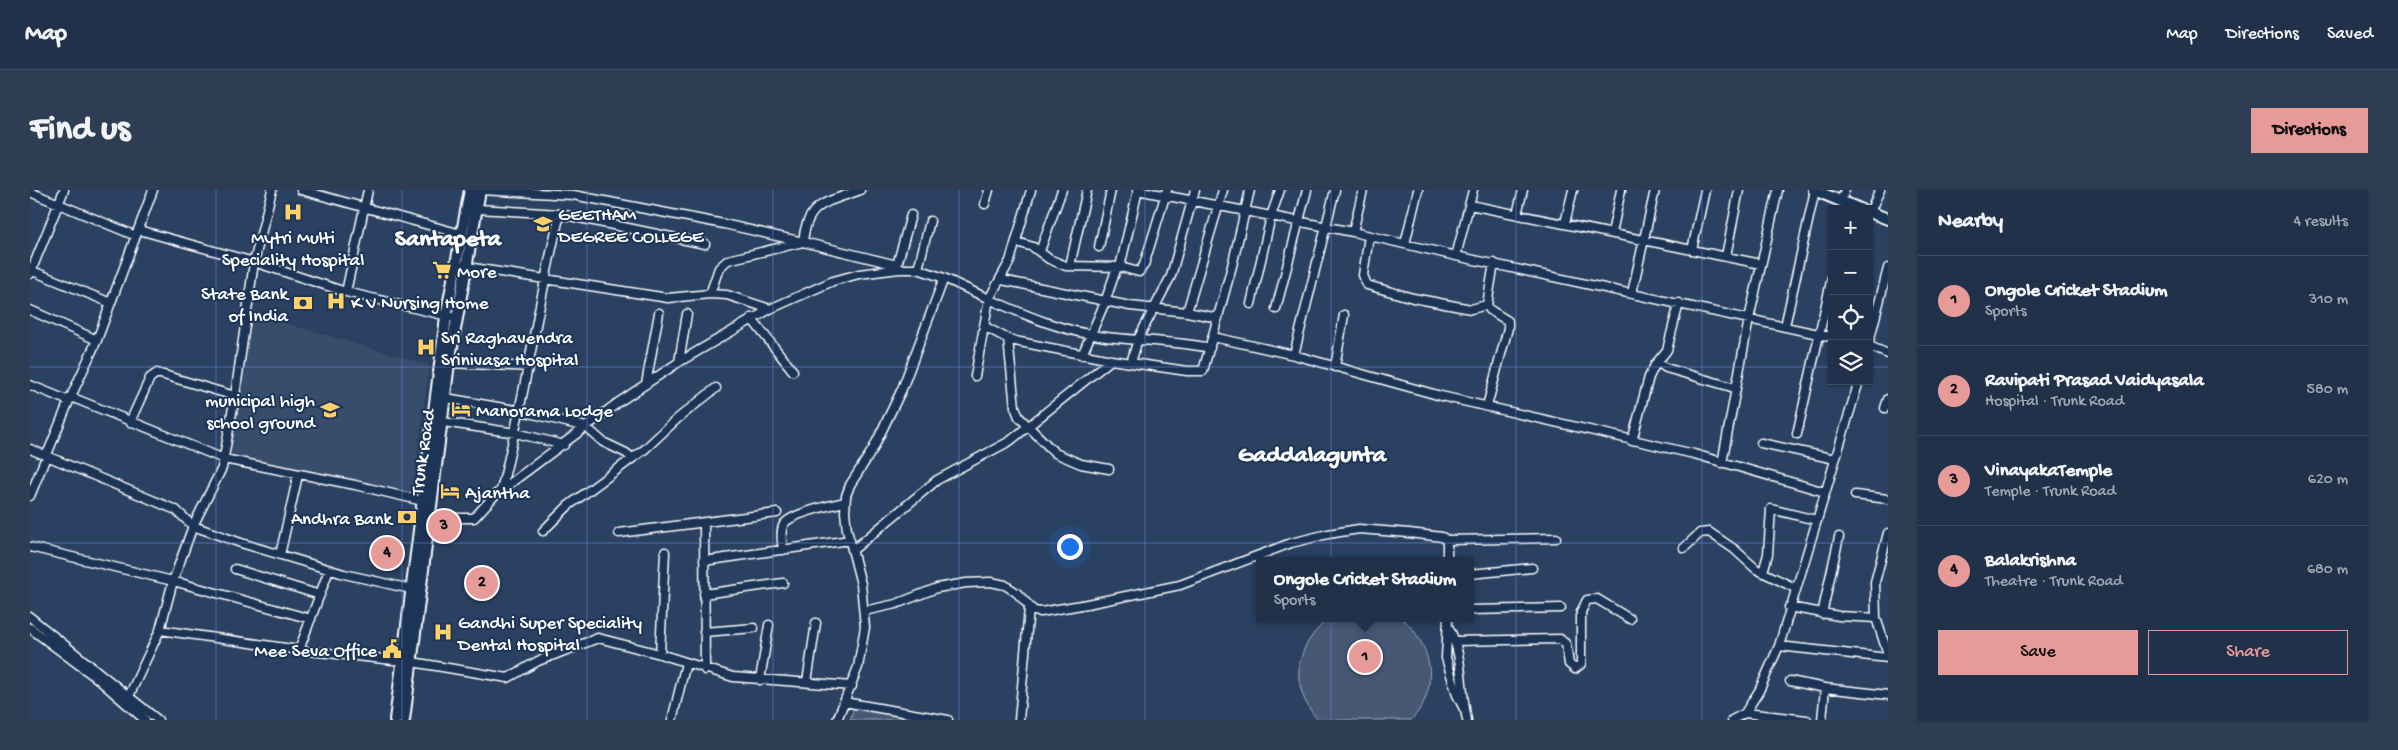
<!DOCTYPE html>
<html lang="en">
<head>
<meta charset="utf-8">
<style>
  :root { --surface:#203149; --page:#2d3d53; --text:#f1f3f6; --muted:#a2a9b4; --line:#3d4c61; --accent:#e69b98 }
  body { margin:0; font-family:"Gochi Hand",sans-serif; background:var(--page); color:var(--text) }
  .controls { position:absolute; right:15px; top:15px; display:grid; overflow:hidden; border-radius:0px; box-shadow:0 1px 4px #0004 }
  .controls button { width:45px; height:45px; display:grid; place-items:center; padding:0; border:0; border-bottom:1px solid var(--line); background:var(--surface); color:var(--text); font:25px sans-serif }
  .you { position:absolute; left:1039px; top:356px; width:18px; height:18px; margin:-12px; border:4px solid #fff; border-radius:50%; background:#1a73e8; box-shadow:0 0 0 8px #1a73e833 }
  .badge { display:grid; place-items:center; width:32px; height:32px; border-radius:50%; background:var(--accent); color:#111; font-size:16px; font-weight:700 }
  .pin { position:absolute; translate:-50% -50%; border:2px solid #fff; box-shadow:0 1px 5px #0006 }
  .popup { position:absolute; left:1226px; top:367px; width:218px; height:65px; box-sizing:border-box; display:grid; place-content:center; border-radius:0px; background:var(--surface); filter:drop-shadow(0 1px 4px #0005); font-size:16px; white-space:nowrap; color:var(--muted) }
  .popup b { font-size:19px; color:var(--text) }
  .popup::after { content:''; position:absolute; left:50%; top:100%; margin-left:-10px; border:10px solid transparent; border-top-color:var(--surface) }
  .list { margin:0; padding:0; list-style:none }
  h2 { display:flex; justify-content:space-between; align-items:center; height:65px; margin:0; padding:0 20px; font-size:21px }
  h2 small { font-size:16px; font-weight:400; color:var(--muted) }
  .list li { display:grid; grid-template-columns:32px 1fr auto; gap:15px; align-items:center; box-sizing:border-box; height:90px; padding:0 20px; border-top:1px solid var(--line) }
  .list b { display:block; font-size:19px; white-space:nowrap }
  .list p { margin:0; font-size:16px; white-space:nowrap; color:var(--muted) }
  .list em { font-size:16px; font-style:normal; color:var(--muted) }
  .actions { display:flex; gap:10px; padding:15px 20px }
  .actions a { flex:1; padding:11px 0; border:1px solid var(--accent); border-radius:0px; text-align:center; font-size:18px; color:var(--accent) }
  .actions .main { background:var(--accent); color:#111 }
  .icon { flex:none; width:28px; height:28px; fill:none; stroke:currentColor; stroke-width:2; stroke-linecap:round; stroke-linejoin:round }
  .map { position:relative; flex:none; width:1858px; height:530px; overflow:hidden; border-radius:0px }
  header { display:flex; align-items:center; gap:30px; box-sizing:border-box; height:70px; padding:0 25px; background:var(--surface); border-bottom:1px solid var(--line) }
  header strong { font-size:24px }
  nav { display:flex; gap:28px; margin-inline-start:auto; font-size:18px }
  .intro { display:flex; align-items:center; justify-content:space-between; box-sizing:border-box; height:120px; padding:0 30px }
  h1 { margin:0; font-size:35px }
  .button { padding:12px 22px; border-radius:0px; background:var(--accent); color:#111; font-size:18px; font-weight:700 }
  main { display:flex; gap:30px; padding:0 30px }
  aside { flex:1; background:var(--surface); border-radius:0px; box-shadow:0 1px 4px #0004 }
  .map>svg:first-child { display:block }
  .built { fill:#394e6c }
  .park { fill:#465975; stroke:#a2acba }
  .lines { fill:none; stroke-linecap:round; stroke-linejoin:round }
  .minor-casing { stroke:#fff; stroke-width:11 }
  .major-casing { stroke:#fff; stroke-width:14 }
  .minor { stroke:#1d3557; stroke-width:8 }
  .major { stroke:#1d3557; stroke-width:10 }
  .grid { fill:none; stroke:#6c8ce6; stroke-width:1; stroke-opacity:0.55 }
  .labels { text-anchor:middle; stroke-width:4; stroke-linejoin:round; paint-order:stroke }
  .poi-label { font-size:19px; fill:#fff; stroke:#1d3557; text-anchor:start }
  .street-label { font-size:19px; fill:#fff; stroke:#1d3557 }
  .district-label { font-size:24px; font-weight:bold; fill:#fff; stroke:#1d3557 }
</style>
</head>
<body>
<header>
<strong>Map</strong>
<nav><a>Map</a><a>Directions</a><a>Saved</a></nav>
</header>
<div class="intro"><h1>Find us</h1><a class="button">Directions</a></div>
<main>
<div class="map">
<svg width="1858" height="530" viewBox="0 0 1858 530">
  <rect width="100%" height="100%" fill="#2a4161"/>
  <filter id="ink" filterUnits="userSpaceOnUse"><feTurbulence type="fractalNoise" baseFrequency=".02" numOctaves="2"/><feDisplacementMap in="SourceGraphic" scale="10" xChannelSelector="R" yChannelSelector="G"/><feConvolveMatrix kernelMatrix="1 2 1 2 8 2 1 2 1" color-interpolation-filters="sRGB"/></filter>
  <g filter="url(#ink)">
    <!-- built -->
    <path class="built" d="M223 124 399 175 382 304 200 265Z"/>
    <!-- park -->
    <path class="park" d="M1300 428C1313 428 1360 425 1369 428 1377 431 1384 440 1388 447 1405 473 1404 507 1381 530H1288C1258 495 1264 456 1300 428Z
      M826 511 915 530H820Z"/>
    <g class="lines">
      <!-- minor casing -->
      <g class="minor-casing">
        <path id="minor" d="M271 0 431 44
          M450 0 543 5 694 34 773 52C777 12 796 13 830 0
          M1107 0 1323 42 1426 66 1802 147
          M0 2 106 46
          M1811 11 1815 0
          M955 14 959 0
          M1440 15 1731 74
          M448 19 530 24 675 54
          M1840 22 1850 0
          M1487 24 1493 0
          M1535 33 1543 0
          M109 40 224 72 316 102 426 128
          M1323 42 1333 0
          M1582 43 1591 0
          M1339 46 1333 85 1337 95 1383 108 1441 119 1457 115
          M987 52 1003 57 1019 69 1036 76 1090 77 1109 82 1114 75 1137 0
          M1375 54 1388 0
          M1069 57 1081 0
          M1662 60 1675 0
          M1010 61 1032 0
          M1426 66 1443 0
          M1696 66 1709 0
          M867 75 881 25
          M431 76 638 108 680 104 697 105 740 119 803 91 829 84 869 79H888L914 88 872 199 843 259 820 295 816 306 815 322 817 340 831 394 835 437 828 477 807 530
          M1040 76 1057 0
          M1090 77 1108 0
          M888 79 900 31
          M0 80 81 113
          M0 84 34 0
          M914 88 959 109 980 71 1001 0
          M972 90 1100 116 1157 122 1188 128
          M316 102 338 0
          M1602 103 1625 0
          M680 104 689 78 698 70 773 52 867 75 869 79
          M1221 114 1241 26 1250 0
          M1246 119 1277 0
          M0 120 67 150 39 211 0 306
          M1157 122 1193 0
          M721 128 763 181
          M954 136 978 149 990 152 1081 170 1157 181H1173L1202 76 1220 0
          M1755 136 1785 0
          M1183 147 1264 165 1411 206 1664 264 1795 302
          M978 149 985 217 989 227 1025 263 1051 274 1079 279
          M67 150 123 0
          M1839 152 1858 78
          M1839 156 1858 164
          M1052 165 1075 112 1087 77
          M1264 165 1305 0
          M649 172 657 124
          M1627 172 1636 178 1705 198
          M419 173 500 177
          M1101 173 1108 149 1141 86 1165 0
          M1305 177 1314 125
          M945 186 959 109C997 126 1035 142 1076 147 1111 151 1146 151 1180 158
          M616 194 629 123
          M0 195 39 211
          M41 207 194 269 325 295 397 312
          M416 208 491 221 556 237 573 252 596 263 602 268
          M1457 216 1478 138V131L1460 120 1457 115 1464 73
          M1855 218 1858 209
          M100 232 120 188 127 183 205 206
          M413 232 486 243 534 255
          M1767 244 1802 87
          M1602 251 1619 187 1625 175 1637 160 1649 113
          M1731 253 1805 269
          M0 259 146 320 163 336 211 353 314 384 381 399
          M1692 273 1719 129 1748 0
          M471 300C495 209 507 115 530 24
          M1825 305 1858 309
          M400 328H444L466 304 589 212 649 172 740 119
          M674 333 675 480
          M513 341 538 316 615 259 647 229 686 198
          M589 343 747 323
          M1858 343 1845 392 1846 428 1858 464
          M1417 350V371
          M0 357 143 391 281 429
          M1654 358 1670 343 1679 342 1704 359 1726 379 1765 398
          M753 360C752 353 750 343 753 336 757 324 802 315 815 312
          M823 360 907 290 980 251 1081 170
          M250 365 268 285
          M674 371 820 350
          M205 379 290 405
          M1733 382 1738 364 1741 319 1786 330
          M1440 384 1502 378
          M674 404 753 393
          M1759 417 1809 426 1846 428
          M1440 420 1531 418
          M834 421 866 414 907 398 936 393 961 392 975 395 987 403 1004 421 1011 422 1057 414 1150 395 1261 353 1298 344 1329 339 1379 343 1412 347 1417 350 1526 348
          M1792 424 1809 347
          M0 427 128 530
          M1418 428 1416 468 1427 505 1435 521
          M1418 436C1434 465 1430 499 1437 530
          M0 438 68 489 115 530
          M130 440 269 460 382 472 478 488 508 471 568 448 630 464 703 487 822 496
          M674 442 724 438
          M1425 451 1530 449 1536 454 1539 474 1545 479 1551 474V422L1557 410 1567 409 1600 429
          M1749 456 1858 468
          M269 460 299 380
          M630 464 635 362
          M730 490 739 435
          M1760 491 1795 498 1858 505
          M777 492 786 433
          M99 506 130 440 143 391 163 336 192 278 205 206 224 72 242 0
          M814 512 918 530
          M1715 523 1777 530
          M642 530 656 473
          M989 530 999 418
          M1702 530 1715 523 1729 501 1749 456 1829 191
          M1792 530 1795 498"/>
      </g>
      <!-- major casing -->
      <g class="major-casing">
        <path id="major" d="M1784 0 1830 19
          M1839 22 1858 29
          M365 530 416 127 440 0
          M374 530 419 173 450 0"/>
      </g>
      <!-- minor -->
      <use href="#minor" class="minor"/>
      <!-- major -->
      <use href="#major" class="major"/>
    </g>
  </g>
  <!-- grid -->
  <path class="grid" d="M186 0V530M372 0V530M557 0V530M743 0V530M929 0V530M1115 0V530M1301 0V530M1486 0V530M1672 0V530M0 177H1802M1839 177H1858M0 353H1858"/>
  <!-- icons -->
  <defs>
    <g id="hospital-bare" transform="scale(1.5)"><path d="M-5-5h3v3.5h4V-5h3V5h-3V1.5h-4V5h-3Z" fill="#ffd166" stroke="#1d3557" stroke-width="2.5" paint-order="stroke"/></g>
    <g id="university-bare" transform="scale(1.5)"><path d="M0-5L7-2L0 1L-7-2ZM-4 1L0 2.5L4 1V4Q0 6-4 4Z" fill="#ffd166" stroke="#1d3557" stroke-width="2.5" paint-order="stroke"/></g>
    <g id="supermarket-bare" transform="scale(1.5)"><path d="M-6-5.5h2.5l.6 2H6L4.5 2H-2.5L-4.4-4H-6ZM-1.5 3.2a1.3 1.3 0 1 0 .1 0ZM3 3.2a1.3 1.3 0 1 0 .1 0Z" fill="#ffd166" stroke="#1d3557" stroke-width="2.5" paint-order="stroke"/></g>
    <g id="bank-bare" transform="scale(1.5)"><path d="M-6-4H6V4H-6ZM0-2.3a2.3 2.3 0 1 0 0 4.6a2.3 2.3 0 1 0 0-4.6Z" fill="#ffd166" stroke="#1d3557" stroke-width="2.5" paint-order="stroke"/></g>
    <g id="hotel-bare" transform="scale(1.5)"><path d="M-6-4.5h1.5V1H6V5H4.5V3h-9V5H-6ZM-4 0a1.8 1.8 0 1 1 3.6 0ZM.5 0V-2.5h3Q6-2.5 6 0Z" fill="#ffd166" stroke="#1d3557" stroke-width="2.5" paint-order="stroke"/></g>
    <g id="school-bare" transform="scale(1.5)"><path d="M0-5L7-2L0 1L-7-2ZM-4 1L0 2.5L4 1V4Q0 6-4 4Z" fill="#ffd166" stroke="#1d3557" stroke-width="2.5" paint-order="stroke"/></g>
    <g id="civic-bare" transform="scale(1.5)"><path d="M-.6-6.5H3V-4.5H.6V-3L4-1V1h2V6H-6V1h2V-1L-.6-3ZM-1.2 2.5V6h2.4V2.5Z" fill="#ffd166" stroke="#1d3557" stroke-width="2.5" paint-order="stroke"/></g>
  </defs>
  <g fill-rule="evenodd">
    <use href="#hospital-bare" x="263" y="22"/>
    <use href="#university-bare" x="513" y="34"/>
    <use href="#supermarket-bare" x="412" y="80"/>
    <use href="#hospital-bare" x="306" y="111"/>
    <use href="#bank-bare" x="273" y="113"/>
    <use href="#hospital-bare" x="396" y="157"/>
    <use href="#hotel-bare" x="431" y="219"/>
    <use href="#school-bare" x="300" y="220"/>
    <use href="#hotel-bare" x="420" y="301"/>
    <use href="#bank-bare" x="377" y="327"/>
    <use href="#hospital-bare" x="413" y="442"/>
    <use href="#civic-bare" x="362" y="459"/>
  </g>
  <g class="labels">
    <!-- poi labels -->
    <g class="poi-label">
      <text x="528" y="30">GEETHAM<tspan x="528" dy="22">DEGREE COLLEGE</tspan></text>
      <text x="263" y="53" text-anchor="middle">Mytri Multi<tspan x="263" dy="22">Speciality Hospital</tspan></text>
      <text x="427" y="87">More</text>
      <text x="258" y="109" text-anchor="end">State Bank<tspan x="258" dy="22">of India</tspan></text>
      <text x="321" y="118">K V Nursing Home</text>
      <text x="411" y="153">Sri Raghavendra<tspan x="411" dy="22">Srinivasa Hospital</tspan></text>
      <text x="285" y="216" text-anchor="end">municipal high<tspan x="285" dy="22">school ground</tspan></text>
      <text x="446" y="226">Manorama Lodge</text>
      <text x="435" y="308">Ajantha</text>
      <text x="362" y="334" text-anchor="end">Andhra Bank</text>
      <text x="428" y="438">Gandhi Super Speciality<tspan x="428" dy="22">Dental Hospital</tspan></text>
      <text x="347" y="466" text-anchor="end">Mee Seva Office</text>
    </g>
    <!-- street labels -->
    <g class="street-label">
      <text transform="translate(391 262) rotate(-82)" y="7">Trunk Road</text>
    </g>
    <!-- district labels -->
    <g class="district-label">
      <text x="418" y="55">Santapeta</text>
      <text x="1282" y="271">Gaddalagunta</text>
    </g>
  </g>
</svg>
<div class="controls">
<button>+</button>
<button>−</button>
<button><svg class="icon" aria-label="locate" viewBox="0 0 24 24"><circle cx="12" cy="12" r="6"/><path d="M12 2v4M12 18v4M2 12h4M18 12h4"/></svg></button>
<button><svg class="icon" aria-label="layers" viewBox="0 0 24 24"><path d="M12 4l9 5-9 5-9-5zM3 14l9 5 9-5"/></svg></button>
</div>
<div class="you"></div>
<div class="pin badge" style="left:1335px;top:467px">1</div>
<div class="popup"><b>Ongole Cricket Stadium</b>Sports</div>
<div class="pin badge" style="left:452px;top:393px">2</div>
<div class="pin badge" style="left:414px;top:336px">3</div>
<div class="pin badge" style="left:357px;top:363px">4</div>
</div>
<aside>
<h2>Nearby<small>4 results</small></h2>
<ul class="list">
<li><span class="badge">1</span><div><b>Ongole Cricket Stadium</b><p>Sports</p></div><em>310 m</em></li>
<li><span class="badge">2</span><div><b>Ravipati Prasad Vaidyasala</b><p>Hospital · Trunk Road</p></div><em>580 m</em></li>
<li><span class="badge">3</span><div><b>VinayakaTemple</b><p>Temple · Trunk Road</p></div><em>620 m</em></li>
<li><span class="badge">4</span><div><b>Balakrishna</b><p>Theatre · Trunk Road</p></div><em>680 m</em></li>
</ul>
<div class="actions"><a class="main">Save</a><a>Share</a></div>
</aside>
</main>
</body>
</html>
